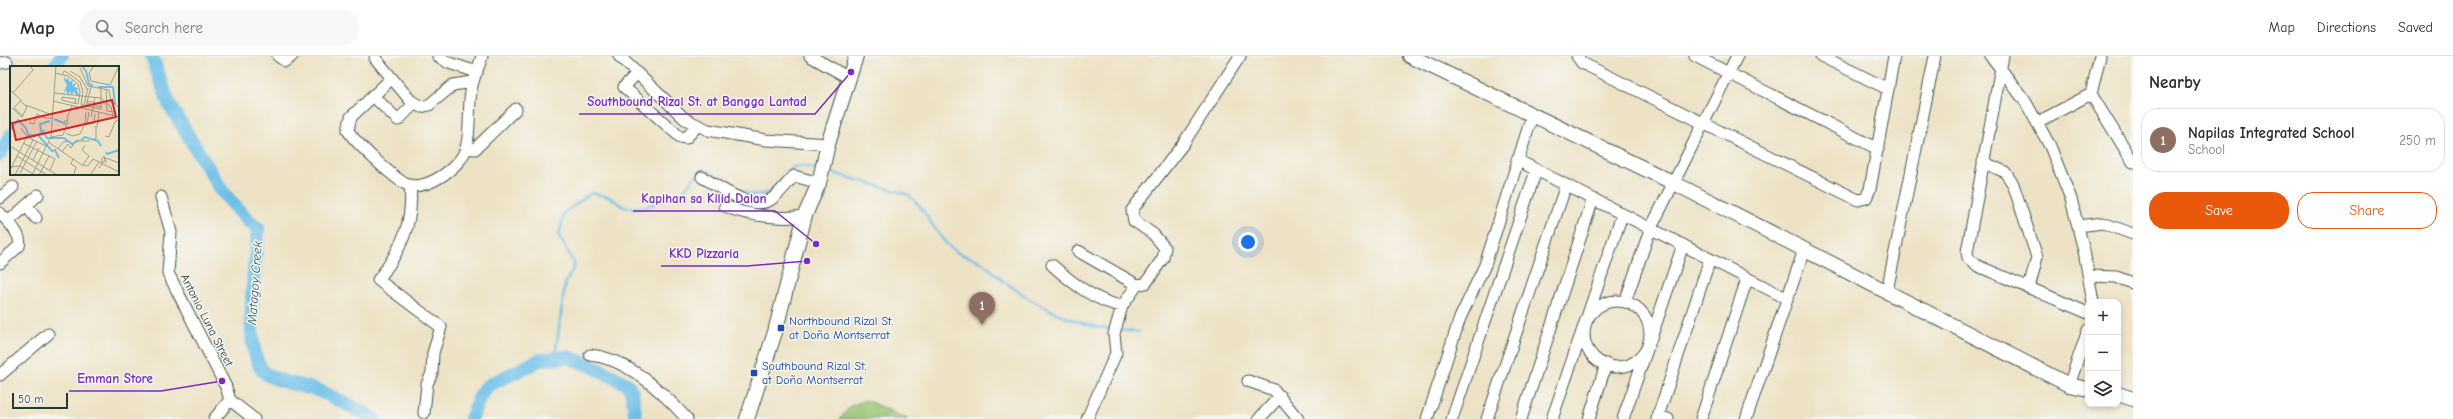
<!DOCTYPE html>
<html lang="en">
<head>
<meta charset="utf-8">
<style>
  :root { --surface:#fff; --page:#f7f7f7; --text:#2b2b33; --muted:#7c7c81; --line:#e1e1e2; --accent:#ea580c }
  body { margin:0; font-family:"Comic Neue",sans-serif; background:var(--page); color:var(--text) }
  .controls { position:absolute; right:12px; bottom:12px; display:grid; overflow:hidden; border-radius:8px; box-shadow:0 2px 6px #0003 }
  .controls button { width:36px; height:36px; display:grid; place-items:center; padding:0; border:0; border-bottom:1px solid var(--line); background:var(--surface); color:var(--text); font:20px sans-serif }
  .scale { position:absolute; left:12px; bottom:10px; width:56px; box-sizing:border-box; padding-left:4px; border:2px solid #1f3d34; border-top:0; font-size:11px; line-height:14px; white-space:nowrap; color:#1f3d34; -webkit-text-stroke:3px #f6f6f2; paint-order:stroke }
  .you { position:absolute; left:1248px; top:186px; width:14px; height:14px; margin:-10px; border:3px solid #fff; border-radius:50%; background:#1a73e8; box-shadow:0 0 0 6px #1a73e833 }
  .badge { display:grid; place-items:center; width:26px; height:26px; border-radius:50%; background:var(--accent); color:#fff; font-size:13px; font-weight:700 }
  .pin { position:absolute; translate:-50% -33px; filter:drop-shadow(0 1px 2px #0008) }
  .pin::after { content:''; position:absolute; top:21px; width:14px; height:12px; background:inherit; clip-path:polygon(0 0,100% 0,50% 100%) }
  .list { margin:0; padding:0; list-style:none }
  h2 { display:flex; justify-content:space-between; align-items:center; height:52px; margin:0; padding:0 16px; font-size:17px }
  h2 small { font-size:13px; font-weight:400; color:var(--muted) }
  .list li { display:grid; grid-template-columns:26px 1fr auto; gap:12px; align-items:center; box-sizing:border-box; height:64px; margin:0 8px 8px; padding:0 8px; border:1px solid var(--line); border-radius:16px }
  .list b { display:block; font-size:15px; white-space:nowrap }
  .list p { margin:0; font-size:13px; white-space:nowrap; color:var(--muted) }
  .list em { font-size:13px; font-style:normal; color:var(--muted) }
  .actions { display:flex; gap:8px; padding:12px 16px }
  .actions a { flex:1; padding:9px 0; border:1px solid var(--accent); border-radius:16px; text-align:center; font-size:14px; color:var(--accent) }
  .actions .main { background:var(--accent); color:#fff }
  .icon { flex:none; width:22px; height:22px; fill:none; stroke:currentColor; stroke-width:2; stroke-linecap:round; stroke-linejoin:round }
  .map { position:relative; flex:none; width:2133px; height:363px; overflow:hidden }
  header { display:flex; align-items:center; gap:24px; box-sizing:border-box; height:56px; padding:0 20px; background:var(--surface); border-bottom:1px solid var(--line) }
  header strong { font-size:19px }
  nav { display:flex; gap:22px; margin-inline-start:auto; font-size:14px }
  .search { width:280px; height:36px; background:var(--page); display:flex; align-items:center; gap:10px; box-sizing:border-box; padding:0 14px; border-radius:22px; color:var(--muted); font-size:15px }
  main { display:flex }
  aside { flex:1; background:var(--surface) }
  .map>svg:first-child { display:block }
  .green { fill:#95c372; stroke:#5a8053 }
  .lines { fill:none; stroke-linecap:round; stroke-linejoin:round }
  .stream { stroke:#6cbfe8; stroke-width:2.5 }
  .river { stroke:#6cbfe8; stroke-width:14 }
  .minor-casing { stroke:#3e564a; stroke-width:13 }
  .major-casing { stroke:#3e564a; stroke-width:16 }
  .minor { stroke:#fff; stroke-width:11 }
  .major { stroke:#fff; stroke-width:14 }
  .transit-dot { fill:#1a4fb4; stroke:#f6f6f2; stroke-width:1.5 }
  .labels { text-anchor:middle; stroke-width:3; stroke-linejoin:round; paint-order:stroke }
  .street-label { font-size:12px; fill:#1f3d34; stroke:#f6f6f2 }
  .transit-label { font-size:12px; fill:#164399; stroke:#f6f6f2; text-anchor:start }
  .water-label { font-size:13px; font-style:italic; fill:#325e61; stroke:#f6f6f2 }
  .inset-river { fill:none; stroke:#6cbfe8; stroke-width:2 }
  .inset-road { fill:none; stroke:#9ba08b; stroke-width:1 }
  .view { fill:#d62828; fill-opacity:0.15; stroke:#d62828; stroke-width:2 }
  .inset-edge { fill:none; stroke:#1f3d34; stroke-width:2 }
  .leader { fill:none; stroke:#7b2cbf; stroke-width:1.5 }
  .callout-dot { fill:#7b2cbf; stroke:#f6f6f2; stroke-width:1.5 }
  .callout-label { font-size:13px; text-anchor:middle; font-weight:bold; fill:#7b2cbf; stroke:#f6f6f2; stroke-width:3; stroke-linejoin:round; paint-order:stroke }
</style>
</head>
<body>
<header>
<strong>Map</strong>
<div class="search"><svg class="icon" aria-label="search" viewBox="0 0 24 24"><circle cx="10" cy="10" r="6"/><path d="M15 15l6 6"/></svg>Search here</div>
<nav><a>Map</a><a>Directions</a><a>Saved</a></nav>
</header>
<main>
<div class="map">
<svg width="2133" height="363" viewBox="0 0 2133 363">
  <rect width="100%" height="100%" fill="#f6f6f2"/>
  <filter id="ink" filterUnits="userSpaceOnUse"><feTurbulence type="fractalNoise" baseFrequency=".025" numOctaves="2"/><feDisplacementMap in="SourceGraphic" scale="8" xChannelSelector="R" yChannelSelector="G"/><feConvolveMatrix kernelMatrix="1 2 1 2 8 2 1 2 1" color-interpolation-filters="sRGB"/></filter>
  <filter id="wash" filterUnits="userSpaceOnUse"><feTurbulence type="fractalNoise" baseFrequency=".012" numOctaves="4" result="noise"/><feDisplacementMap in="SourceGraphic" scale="16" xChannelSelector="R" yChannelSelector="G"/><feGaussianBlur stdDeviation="0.9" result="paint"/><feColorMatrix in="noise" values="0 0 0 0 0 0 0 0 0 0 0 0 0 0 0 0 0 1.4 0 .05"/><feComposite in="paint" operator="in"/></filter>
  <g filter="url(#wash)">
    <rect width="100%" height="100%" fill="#ede2c5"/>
    <!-- green -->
    <path class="green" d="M866 344 908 363H840L850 350Z"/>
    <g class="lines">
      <!-- stream -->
      <path class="stream" d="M826 115 907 138C924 151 931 170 945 186 957 200 964 198 979 205 987 209 995 218 1002 224 1035 248 1071 269 1112 273
        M781 126 793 111 802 110 817 113
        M1117 274 1139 276
        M555 301 565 228 575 209 559 180 564 157 591 137 609 141 624 151 642 152 681 137 700 115 706 114C727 127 751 149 776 133"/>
      <!-- river -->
      <path class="river" d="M152 0 169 48 222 135 248 165 258 172C256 204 241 296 265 317 275 325 304 330 317 334 337 342 355 352 374 363
        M54 11 62 0
        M0 98 11 79
        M471 363 479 342 487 330 540 304 568 301 592 310 627 328 632 337 636 363"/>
    </g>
  </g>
  <g filter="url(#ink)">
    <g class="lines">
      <!-- minor casing -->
      <g class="minor-casing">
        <path id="minor" d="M278 0 285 5 292 0
          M438 0 449 7 477 16
          M619 0 685 63 708 74 766 84 828 88
          M810 0 849 22
          M1577 0 1582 7 1858 144 1866 142 1870 133 1894 0
          M1695 0 1878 93
          M1821 0 1888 33
          M1991 0 2025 45 2050 90 2071 143 2084 195 2093 246
          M2003 0 1967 196 1968 202 1978 210 2088 257
          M2100 0 2091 38 2133 106
          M375 2 410 44 421 51 429 49 453 29 472 26
          M0 7 7 6
          M637 17 624 31 680 81 686 82 698 69
          M392 22 351 61 348 74C352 84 398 126 408 129 428 134 461 111 466 92 471 74 468 53 471 35 472 23 479 12 482 0
          M373 40 398 64 414 48
          M2038 66 2091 38
          M466 92 475 93 516 53
          M1517 104 1786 242
          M1983 106 2005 116 2013 128 2037 201 2029 232
          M702 121C718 130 751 155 770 144 779 139 787 127 794 120L819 127
          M410 129C414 167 401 194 378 224L441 271 433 297 432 317 427 328 424 357
          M161 141 171 176 168 217 226 331 230 344 254 363
          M0 142 13 131
          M725 150C743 159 786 165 805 159
          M27 151 36 162
          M0 157C7 165 23 179 19 190L0 207
          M8 166 38 139
          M2078 170 2103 167 2133 178
          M1078 195 1137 229
          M1052 209C1071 226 1096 246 1122 250L1137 229 1146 227 1163 202 1165 192 1153 178 1134 165 1132 154 1183 88 1240 0
          M2090 220 2116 221 2133 227
          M1887 235 1935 0
          M1584 278a33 33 0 1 1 66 0a33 33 0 1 1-66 0Z
          M1625 246 1650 174 1737 0
          M590 299C627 302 663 336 687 363
          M0 319 48 278
          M1248 325 1274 334 1298 363
          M2069 329 2088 274
          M1658 360 1668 363
          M214 363 230 344
          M1087 363 1116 297 1114 278 1122 250
          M1259 363 1280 340
          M1427 363 1460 262 1485 209 1532 60
          M1452 363 1536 115
          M1487 363 1566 129
          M1521 363 1593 143
          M1552 363 1622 159
          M1589 363 1606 308
          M1623 363 1683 189
          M1657 363 1710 203
          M1701 363 1747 223
          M1746 363 1804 194"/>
      </g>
      <!-- major casing -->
      <g class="major-casing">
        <path id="major" d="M1410 0 1674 127 2069 329 2088 333
          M2118 338 2133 343
          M747 363 775 276 805 159 819 127 828 88 856 0"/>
      </g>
      <!-- minor -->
      <use href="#minor" class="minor"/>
      <!-- major -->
      <use href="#major" class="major"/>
    </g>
  </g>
  <!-- markers -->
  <g class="transit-dot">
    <rect x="777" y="268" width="8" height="8" rx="2"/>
    <rect x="750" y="313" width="8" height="8" rx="2"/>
  </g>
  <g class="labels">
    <!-- street labels -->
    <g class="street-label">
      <text transform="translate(207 264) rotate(63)" y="4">Antonio Luna Street</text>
    </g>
    <!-- transit labels -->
    <g class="transit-label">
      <text x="789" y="269">Northbound Rizal St.<tspan x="789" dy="14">at Doña Montserrat</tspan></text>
      <text x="762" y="314">Southbound Rizal St.<tspan x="762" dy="14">at Doña Montserrat</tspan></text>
    </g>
    <!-- water labels -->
    <g class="water-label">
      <text transform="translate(254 227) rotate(-86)" y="5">Matagoy Creek</text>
    </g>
  </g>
  <!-- overview -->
  <g transform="translate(10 10)">
    <rect width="109" height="109" fill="#ede2c5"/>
    <path d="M55 10 56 14 59 12V16L63 14 62 19 66 17 64 21 68 22 67 25 69 29H66L64 25 62 29 60 25 58 29 56 24 53 28 57 19 54 14Z" fill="#6cbfe8"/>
    <path class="inset-river" d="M72 0 76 5 79 18 83 20M88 21H103L105 38M44 53 56 58M0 64 8 54 16 62 18 69H28M31 65 30 58 40 55M28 69 33 65 37 72H54L62 78 69 74M28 69 42 85 45 84 49 92M71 74 75 71 88 75 91 80M96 86 97 88 109 84"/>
    <path class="inset-road" d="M84 0 79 7 81 15 100 19 109 0M70 2 78 20 99 24 101 36 109 41M60 5 70 11 77 23M45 7 58 10 68 18 70 26 68 38M53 8 54 5 58 7 70 16 73 25 71 39M81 21 76 40 91 43V23M96 23 97 45 104 46M0 24 12 35M3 27 23 4 20 0M44 27 91 32 101 41 103 50M52 34V31L66 33 65 37M52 34 67 38M43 35 109 51M77 35 91 38M77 37 91 41M16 39 42 49M71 39H74L78 22M2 42 12 51 17 41 10 35 4 42 13 50M76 46 75 59 84 57 85 48M81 51 85 31M21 54 19 57 24 58 27 48 35 52H42M54 55H58L57 52 62 40M77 58 79 46M84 61H87L89 46M11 62 17 71 36 80M56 67 62 70 70 68 74 60M95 70 99 71 105 56 109 53M41 71 53 69 58 56M83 73H86V62M38 76 72 99 78 100 83 93 109 106M13 77 45 93M0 80 47 109M48 83 53 76 58 75M52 86 58 78 61 82 66 75H80M7 90 37 109M63 93 61 98 66 101 64 108M23 94 29 82M93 97 91 95 94 90 96 97M73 99 79 90 72 84 75 79M1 101 10 100 23 108M89 102 96 92 109 97M0 104 17 71M40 104 45 93M10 107 27 75M81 108 89 96M5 109 23 74M22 109 41 71 46 0M29 109 39 90"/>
    <path class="view" d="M102 34 106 51 6 74 2 57Z"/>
    <rect width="109" height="109" class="inset-edge"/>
  </g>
  <!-- callouts -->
  <path class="leader" d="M851 16L815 58H579M816 188L775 155H633M807 205L747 210H661M222 325L161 335H69"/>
  <g class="callout-dot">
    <circle cx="851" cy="16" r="4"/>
    <circle cx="816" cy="188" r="4"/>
    <circle cx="807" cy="205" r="4"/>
    <circle cx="222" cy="325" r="4"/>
  </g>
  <g class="callout-label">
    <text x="697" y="50">Southbound Rizal St. at Bangga Lantad</text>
    <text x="704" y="147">Kapihan sa Kilid Dalan</text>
    <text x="704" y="202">KKD Pizzaria</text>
    <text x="115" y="327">Emman Store</text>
  </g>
</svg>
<div class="controls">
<button>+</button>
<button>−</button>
<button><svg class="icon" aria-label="layers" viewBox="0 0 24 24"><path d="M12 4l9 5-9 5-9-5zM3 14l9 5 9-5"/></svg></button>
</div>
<div class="scale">50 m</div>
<div class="you"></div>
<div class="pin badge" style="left:982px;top:269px;background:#8d6e63">1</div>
</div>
<aside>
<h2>Nearby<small></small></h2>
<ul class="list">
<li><span class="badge" style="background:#8d6e63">1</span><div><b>Napilas Integrated School</b><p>School</p></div><em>250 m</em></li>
</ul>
<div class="actions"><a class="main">Save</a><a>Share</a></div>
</aside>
</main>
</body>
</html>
